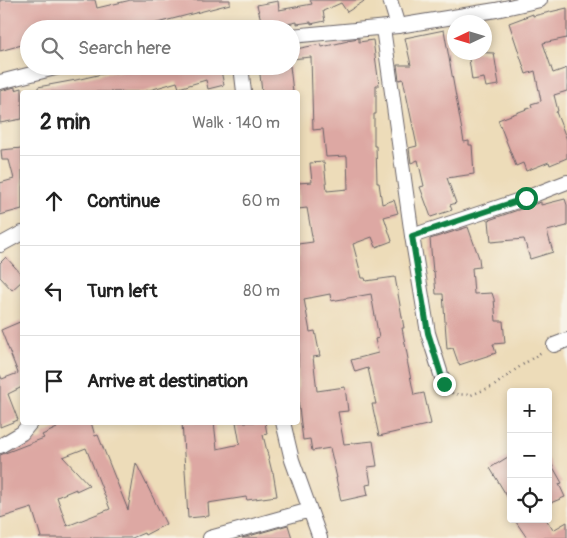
<!DOCTYPE html>
<html lang="en">
<head>
<meta charset="utf-8">
<style>
  :root { --surface:#fff; --page:#f6f6f6; --text:#222; --muted:#767676; --line:#e0e0e0 }
  body { margin:0; font-family:Pangolin,sans-serif; background:var(--page); color:var(--text) }
  .controls { position:absolute; right:15px; bottom:15px; display:grid; overflow:hidden; border-radius:5px; box-shadow:0 2px 8px #0003 }
  .controls button { width:45px; height:45px; display:grid; place-items:center; padding:0; border:0; border-bottom:1px solid var(--line); background:var(--surface); color:var(--text); font:25px sans-serif }
  .compass { position:absolute; left:447px; top:15px; width:45px; height:45px; border-radius:50%; background:var(--surface); box-shadow:0 2px 8px #0003; rotate:266deg }
  .stop { position:absolute; width:15px; height:15px; margin:-11px; border:4px solid #0b8043; border-radius:50%; background:#fff }
  .stop.end { background:#0b8043; border-color:#fff; box-shadow:0 1px 5px #0008 }
  .list { margin:0; padding:0; list-style:none }
  h2 { display:flex; justify-content:space-between; align-items:center; height:65px; margin:0; padding:0 20px; font-size:21px }
  h2 small { font-size:16px; font-weight:400; color:var(--muted) }
  .list li { display:grid; grid-template-columns:32px 1fr auto; gap:15px; align-items:center; box-sizing:border-box; height:90px; padding:0 20px; border-top:1px solid var(--line) }
  .list b { display:block; font-size:19px; white-space:nowrap }
  .list em { font-size:16px; font-style:normal; color:var(--muted) }
  .icon { flex:none; width:28px; height:28px; fill:none; stroke:currentColor; stroke-width:2; stroke-linecap:round; stroke-linejoin:round }
  .map { position:relative; flex:none; width:567px; height:538px; overflow:hidden }
  .search { position:absolute; background:var(--surface); box-shadow:0 2px 8px #0003; left:20px; top:20px; width:280px; height:55px; display:flex; align-items:center; gap:12px; box-sizing:border-box; padding:0 18px; border-radius:28px; color:var(--muted); font-size:19px }
  .panel { position:absolute; background:var(--surface); box-shadow:0 2px 8px #0003; left:20px; top:90px; width:280px; height:335px; border-radius:5px }
  .map>svg:first-child { display:block }
  .building { fill:#dda8a3; fill-rule:evenodd }
  .lines { fill:none; stroke-linecap:round; stroke-linejoin:round }
  .minor-casing { stroke:#696367; stroke-width:16 }
  .path { stroke:#696367; stroke-width:2.5; stroke-dasharray:1 4; stroke-linecap:butt }
  .minor { stroke:#fff; stroke-width:14 }
  .route { stroke:#0b8043; stroke-width:6 }
</style>
</head>
<body>
<div class="map">
<svg width="567" height="538" viewBox="0 0 567 538">
  <rect width="100%" height="100%" fill="#f7f3e8"/>
  <filter id="ink" filterUnits="userSpaceOnUse"><feTurbulence type="fractalNoise" baseFrequency=".02" numOctaves="2"/><feDisplacementMap in="SourceGraphic" scale="10" xChannelSelector="R" yChannelSelector="G"/><feConvolveMatrix kernelMatrix="1 2 1 2 8 2 1 2 1" color-interpolation-filters="sRGB"/></filter>
  <filter id="wash" filterUnits="userSpaceOnUse"><feTurbulence type="fractalNoise" baseFrequency=".0096" numOctaves="4" result="noise"/><feDisplacementMap in="SourceGraphic" scale="20" xChannelSelector="R" yChannelSelector="G"/><feGaussianBlur stdDeviation="1.12" result="paint"/><feColorMatrix in="noise" values="0 0 0 0 0 0 0 0 0 0 0 0 0 0 0 0 0 1.4 0 .05"/><feComposite in="paint" operator="in"/></filter>
  <g filter="url(#wash)">
    <rect width="100%" height="100%" fill="#eddcb9"/>
    <g id="blocks">
      <!-- building -->
      <path class="building" d="M0 0H95L97 8 131 0H230V4L134 29H29V43L0 51Z
        M310 0H366L347 12 341 3 323 11 325 21 311 24V22L297 24V22L278 26V24L263 28 257 5 278 1 279 10 312 4Z
        M567 8V38L543 43 553 73 567 68V91L554 95 558 111 556 112 567 140V158L550 165 549 162 526 171 523 163 516 166 498 120 532 107 531 104 541 101 535 71 526 74 509 23 533 14V16Z
        M444 30 464 142 469 141V145H472L474 174 447 178 456 203 450 205 452 210 431 217 420 187 424 186 418 160 411 163 409 148 417 146 403 79 399 80 397 65H411L405 38Z
        M359 38V42L373 40 379 85H376V114H374V146H376L377 183H379L382 204 394 200 398 213 384 217 392 241 376 247 372 237 353 244 362 278H365L366 281 395 277 404 328H402L408 359 407 360 414 395 424 393 431 424 379 436 372 404H376L368 368 355 372 351 360 378 353 375 339 379 338 371 294 331 301 330 294 304 299 310 332 315 331 320 356 313 357 317 391 345 387 348 411 338 412 344 444 373 441 377 466 368 467 371 484 366 485 368 495 341 501 336 478H337L330 448 312 451 310 439 303 440 298 400V244L313 242 307 208 298 209V183L312 182 310 163 324 162 327 191 348 189 347 156 326 157 323 129 313 130 311 57 291 59V50L321 44 322 47 348 41 347 40Z
        M468 52 494 53 499 85 486 87 484 78 472 80Z
        M143 66H220L224 85 208 89 206 80 179 88 177 82 143 92H38V87L76 80 115 71V73Z
        M259 66H290L293 92H262Z
        M15 87V90L22 88V119L0 123V91Z
        M22 148V209L0 215V183L14 179 9 160H2L1 150Z
        M565 199 567 205V226L547 231 553 252 530 259 524 239 491 242 489 220 541 202V205Z
        M468 227 479 258 480 267 472 268 474 294 492 293 494 299 496 321H503L505 343 493 344 496 353 459 365 453 348 447 349 443 294H436L434 271 433 272 430 239Z
        M6 257 22 275V281L12 290 0 277V263Z
        M22 321V387L8 394 18 420 0 427V375L2 379 18 373 1 330Z
        M55 422H91L95 436 98 435 128 510 136 463 166 524 145 535 144 533 132 538H39L41 537 32 508 0 518V455L44 438 42 435 57 428ZM86 448 110 509 67 526 57 497 76 489V491L89 485 63 457Z
        M182 422H214L217 449 240 444 236 422H265L267 434 263 435 272 472H273L277 496 247 500 246 497 208 503 209 516 188 518Z
        M511 455V503L490 468Z
        M548 458 562 483 559 484 565 497 548 504Z
        M514 519H546L553 530 567 522V538H527Z
        M288 525 292 538H242Z"/>
    </g>
  </g>
  <g filter="url(#ink)">
    <use href="#blocks" fill-opacity="0" stroke="#696367" stroke-width="1"/>
    <g class="lines">
      <!-- minor casing -->
      <g class="minor-casing">
        <path id="minor" d="M390 0 398 26
          M383 28 412 236 428 333 444 384
          M291 36 398 26 496 10 540 0
          M241 66 244 92
          M0 82 63 66
          M412 236 526 198 567 182
          M0 245 22 233
          M554 345 567 340
          M283 422 292 460 320 538
          M0 446 22 433 31 422
          M210 538 310 510"/>
      </g>
      <!-- path -->
      <path class="path" d="M452 393 453 394 471 395 494 386 515 370 543 351"/>
      <!-- minor -->
      <use href="#minor" class="minor"/>
    </g>
  </g>
  <g class="lines" filter="url(#ink)">
    <!-- route -->
    <path class="route" d="M444 384 428 333 412 236 526 198"/>
  </g>
</svg>
<div class="controls">
<button>+</button>
<button>−</button>
<button><svg class="icon" aria-label="locate" viewBox="0 0 24 24"><circle cx="12" cy="12" r="6"/><path d="M12 2v4M12 18v4M2 12h4M18 12h4"/></svg></button>
</div>
<svg class="compass" viewBox="-18 -18 36 36"><path d="M0-13l5 13h-10z" fill="#e53935"/><path d="M0 13l5-13h-10z" fill="#767676"/></svg>
<div class="stop" style="left:526px;top:198px"></div>
<div class="stop end" style="left:444px;top:384px"></div>
<div class="search"><svg class="icon" aria-label="search" viewBox="0 0 24 24"><circle cx="10" cy="10" r="6"/><path d="M15 15l6 6"/></svg>Search here</div>
<section class="panel">
<h2>2 min<small>Walk · 140 m</small></h2>
<ul class="list">
<li><svg class="icon" aria-label="ahead" viewBox="0 0 24 24"><path d="M12 20V5M6 11l6-6 6 6"/></svg><div><b>Continue</b></div><em>60 m</em></li>
<li><svg class="icon" aria-label="left" viewBox="0 0 24 24"><path d="M17 20v-9H6M10 6l-5 5 5 5"/></svg><div><b>Turn left</b></div><em>80 m</em></li>
<li><svg class="icon" aria-label="arrive" viewBox="0 0 24 24"><path d="M6 21V4h12l-3 4 3 4H6"/></svg><div><b>Arrive at destination</b></div></li>
</ul>
</section>
</div>
</body>
</html>
